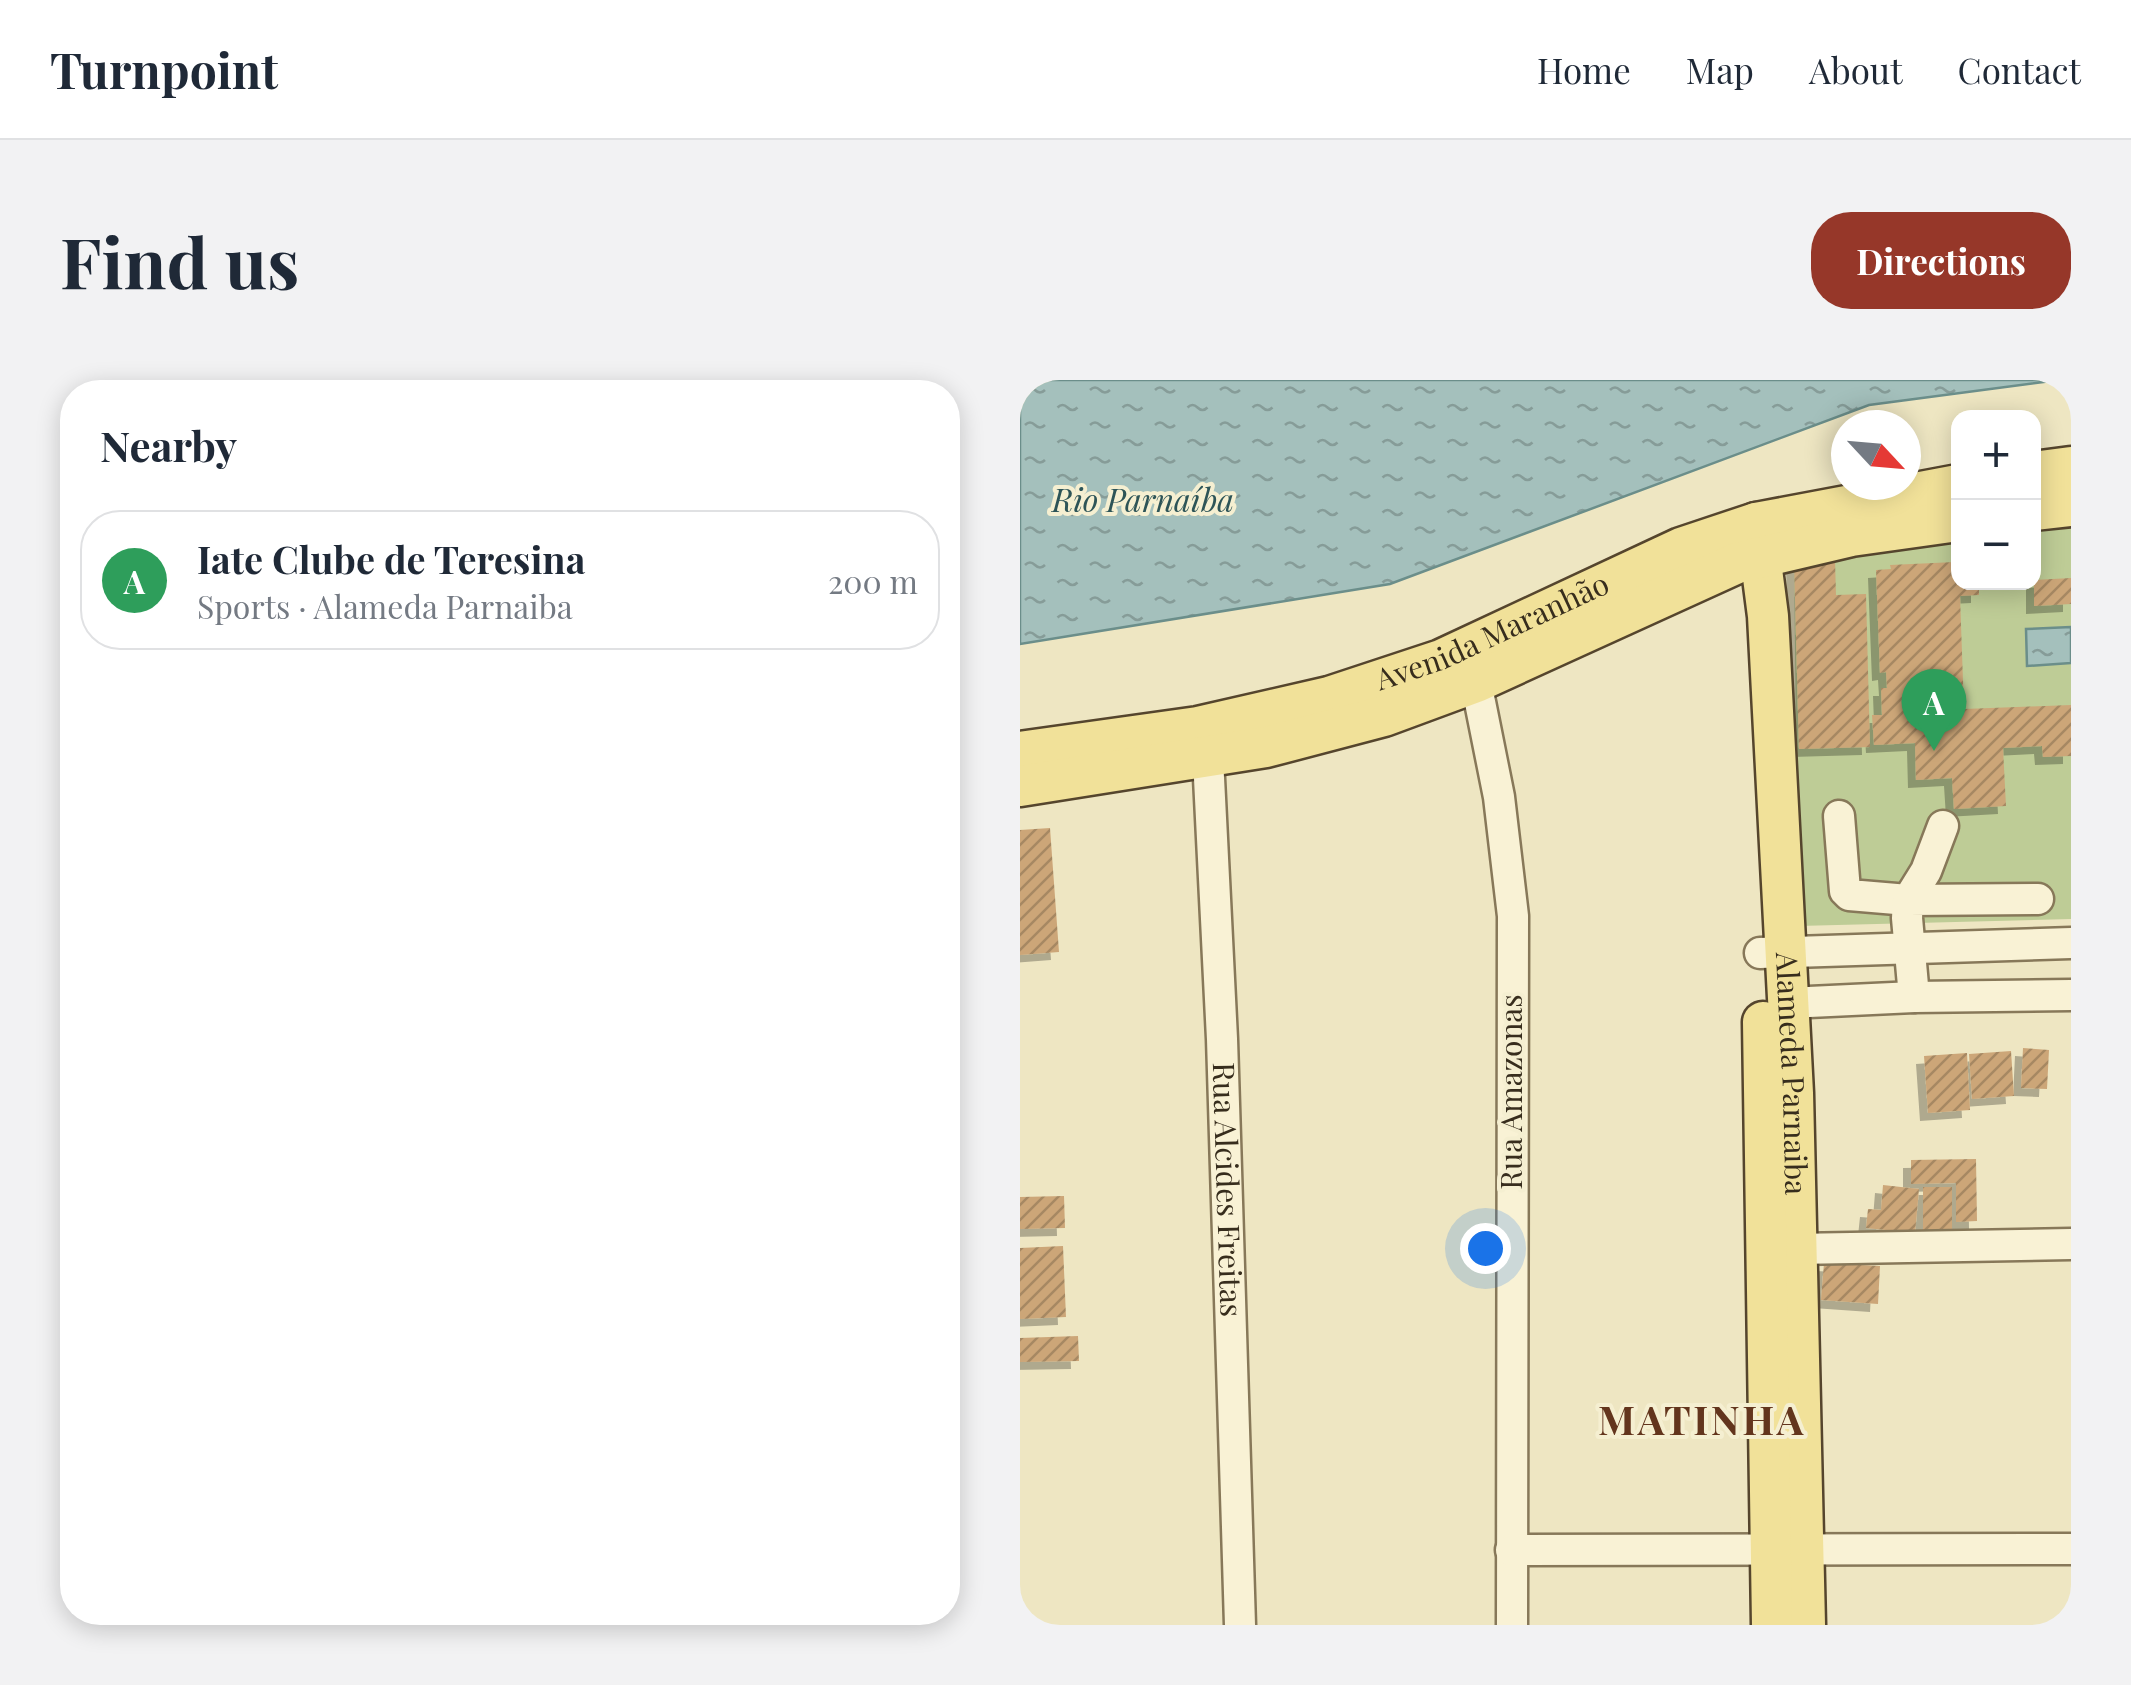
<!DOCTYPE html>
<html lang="en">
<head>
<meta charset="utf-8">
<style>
  :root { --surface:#fff; --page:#f2f2f3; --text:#1f2937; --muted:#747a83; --line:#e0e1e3; --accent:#963729 }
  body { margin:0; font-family:"Playfair Display",serif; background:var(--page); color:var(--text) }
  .controls { position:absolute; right:30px; top:30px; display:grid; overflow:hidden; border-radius:20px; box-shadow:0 5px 25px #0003 }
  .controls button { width:90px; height:90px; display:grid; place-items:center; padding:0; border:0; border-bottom:2px solid var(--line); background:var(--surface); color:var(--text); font:50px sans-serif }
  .compass { position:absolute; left:811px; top:30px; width:90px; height:90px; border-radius:50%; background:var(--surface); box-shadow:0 5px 25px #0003; rotate:116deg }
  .you { position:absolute; left:465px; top:868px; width:35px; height:35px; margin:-25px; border:8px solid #fff; border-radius:50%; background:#1a73e8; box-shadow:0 0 0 15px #1a73e833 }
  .badge { display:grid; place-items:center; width:65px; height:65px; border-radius:50%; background:var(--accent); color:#fff; font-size:32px; font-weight:700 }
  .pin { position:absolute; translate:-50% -82px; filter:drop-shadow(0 2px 5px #0008) }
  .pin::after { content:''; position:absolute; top:52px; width:35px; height:30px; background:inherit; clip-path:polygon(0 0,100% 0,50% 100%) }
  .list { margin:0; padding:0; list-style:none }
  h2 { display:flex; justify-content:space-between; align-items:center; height:130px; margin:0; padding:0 40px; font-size:42px }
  h2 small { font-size:32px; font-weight:400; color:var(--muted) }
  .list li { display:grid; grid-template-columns:65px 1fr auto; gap:30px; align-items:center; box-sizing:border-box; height:140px; margin:0 20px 20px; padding:0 20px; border:2px solid var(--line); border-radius:40px }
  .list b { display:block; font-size:38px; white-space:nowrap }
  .list p { margin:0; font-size:32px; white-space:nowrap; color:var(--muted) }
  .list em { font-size:32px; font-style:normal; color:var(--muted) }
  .map { position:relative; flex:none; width:1051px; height:1245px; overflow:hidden; border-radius:40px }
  header { display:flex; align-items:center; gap:60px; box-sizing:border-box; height:140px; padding:0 50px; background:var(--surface); border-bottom:2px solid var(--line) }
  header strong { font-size:48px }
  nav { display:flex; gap:55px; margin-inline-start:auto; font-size:35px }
  .intro { display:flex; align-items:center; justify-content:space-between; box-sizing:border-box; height:240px; padding:0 60px }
  h1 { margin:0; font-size:70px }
  .button { padding:25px 45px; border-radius:40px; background:var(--accent); color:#fff; font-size:35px; font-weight:700 }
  main { display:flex; gap:60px; padding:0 60px }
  aside { flex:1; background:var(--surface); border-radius:40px; box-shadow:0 5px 25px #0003 }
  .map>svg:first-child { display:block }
  .garden { fill:#becc96 }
  .water { fill:url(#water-ripples); stroke:#6b8e8a; stroke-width:2.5 }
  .building { fill:url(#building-hatch); filter:url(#shadow) }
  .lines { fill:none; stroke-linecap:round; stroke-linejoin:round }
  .minor-casing { stroke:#877859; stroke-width:35 }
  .major-casing { stroke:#55452d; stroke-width:45 }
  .minor { stroke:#f9f2d5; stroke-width:30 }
  .major { stroke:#f1e199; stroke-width:40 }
  .labels { text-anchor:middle; stroke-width:8; stroke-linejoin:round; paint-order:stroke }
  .street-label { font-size:30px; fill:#372d1d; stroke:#f5efd1 }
  .water-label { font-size:32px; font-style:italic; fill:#2d5457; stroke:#f5efd1 }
  .district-label { font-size:40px; font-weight:bold; letter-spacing:2.5px; fill:#63351d; stroke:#f5efd1 }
</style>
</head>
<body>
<header>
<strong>Turnpoint</strong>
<nav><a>Home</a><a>Map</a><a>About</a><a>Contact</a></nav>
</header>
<div class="intro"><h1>Find us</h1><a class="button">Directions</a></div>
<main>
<aside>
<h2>Nearby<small></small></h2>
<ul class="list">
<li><span class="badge" style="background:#2e9e5b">A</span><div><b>Iate Clube de Teresina</b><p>Sports · Alameda Parnaiba</p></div><em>200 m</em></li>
</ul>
</aside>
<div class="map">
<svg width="1051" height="1245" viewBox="0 0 1051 1245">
  <defs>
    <pattern id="water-ripples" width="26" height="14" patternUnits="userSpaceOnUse" patternTransform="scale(2.5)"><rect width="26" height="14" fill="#a4c0bc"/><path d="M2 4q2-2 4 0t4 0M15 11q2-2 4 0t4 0" fill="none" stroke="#869c98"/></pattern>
    <pattern id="building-hatch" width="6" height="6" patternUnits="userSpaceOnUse" patternTransform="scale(2.5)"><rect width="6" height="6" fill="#cca678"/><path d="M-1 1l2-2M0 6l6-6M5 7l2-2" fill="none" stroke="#a68862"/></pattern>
    <filter id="shadow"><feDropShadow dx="-8" dy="8" stdDeviation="0" flood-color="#0004"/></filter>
  </defs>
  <rect width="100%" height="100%" fill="#eee6c2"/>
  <!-- garden -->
  <path class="garden" d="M1051 142V539L778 546 774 180 938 157V202H1014V147Z"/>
  <!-- water -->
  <path class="water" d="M0 0H1039L849 25 370 204 0 264Z
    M1051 247V283L1007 286 1006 249Z"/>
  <!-- building -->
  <path class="building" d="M815 179 816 215 846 214 850 367 779 369 774 180Z
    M935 182V187L938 186V202H959V215L940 216 944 329 1051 325V376L1023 377 1022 366 983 368 986 426 934 429 932 398 896 400 895 363 854 365 852 335H862L861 308H867L866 292 860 293 856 190 871 189 870 185Z
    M1051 198V224L1014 226V200Z
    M30 448 39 572 0 575V450Z
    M1003 668 1029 670 1027 709 1001 708Z
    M991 671 994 716 952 719 949 674Z
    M947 673 950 730 908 733 904 676Z
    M956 779 957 841 936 842V803L891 804V780Z
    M863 805 899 809 895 853 846 848 848 829 861 830Z
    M903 807H932V853H903Z
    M44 816 45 848 0 849V817Z
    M43 866 46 937 0 939V868Z
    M804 883 860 886 858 924 801 920Z
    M58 956 59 981 0 982V958Z"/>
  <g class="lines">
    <!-- minor casing -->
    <g class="minor-casing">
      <g id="minor">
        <path d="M456 302 479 417 493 536 492 1245"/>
        <path id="s1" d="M188 378 202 659 220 1245"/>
        <path d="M819 436 825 511 829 515 888 520 906 491 923 446"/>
        <path d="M740 573 1051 563"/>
        <path d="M894 617 887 538 888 520 1018 519"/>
        <path d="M768 623 894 617 1051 615"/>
        <path d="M775 869 1051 864"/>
        <path d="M491 1170 1051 1169"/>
      </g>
    </g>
    <!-- major casing -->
    <g class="major-casing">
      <g id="major">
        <path d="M1014 92 1051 87"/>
        <path d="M1014 130 1051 126"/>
        <path id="s2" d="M736 143 748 236 773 713 785 1245"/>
        <path id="s3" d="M0 372 178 347 309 317 421 280 661 168 736 143 938 105"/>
        <path d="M0 406 246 367 364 336 456 302 717 183 831 156 938 141"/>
        <path d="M743 642 752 1245"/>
      </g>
    </g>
    <!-- minor -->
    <use href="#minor" class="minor"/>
    <!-- major -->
    <use href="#major" class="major"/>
  </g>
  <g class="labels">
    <!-- street labels -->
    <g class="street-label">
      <text dy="10" stroke="none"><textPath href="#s3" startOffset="490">Avenida Maranhão</textPath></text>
      <text dy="10" stroke="none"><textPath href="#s2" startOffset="552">Alameda Parnaiba</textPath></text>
      <text transform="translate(492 712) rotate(-90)" y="10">Rua Amazonas</text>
      <text dy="10" stroke="none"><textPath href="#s1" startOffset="432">Rua Alcides Freitas</textPath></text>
    </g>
    <!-- water labels -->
    <g class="water-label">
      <text x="123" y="132">Rio Parnaíba</text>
    </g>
    <!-- district labels -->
    <g class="district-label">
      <text x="682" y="1055">MATINHA</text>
    </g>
  </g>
</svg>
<div class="controls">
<button>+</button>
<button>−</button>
</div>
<svg class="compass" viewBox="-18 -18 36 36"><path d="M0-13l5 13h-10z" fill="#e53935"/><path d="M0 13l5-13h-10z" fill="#747a83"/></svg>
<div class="you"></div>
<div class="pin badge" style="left:914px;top:371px;background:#2e9e5b">A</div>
</div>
</main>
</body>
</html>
